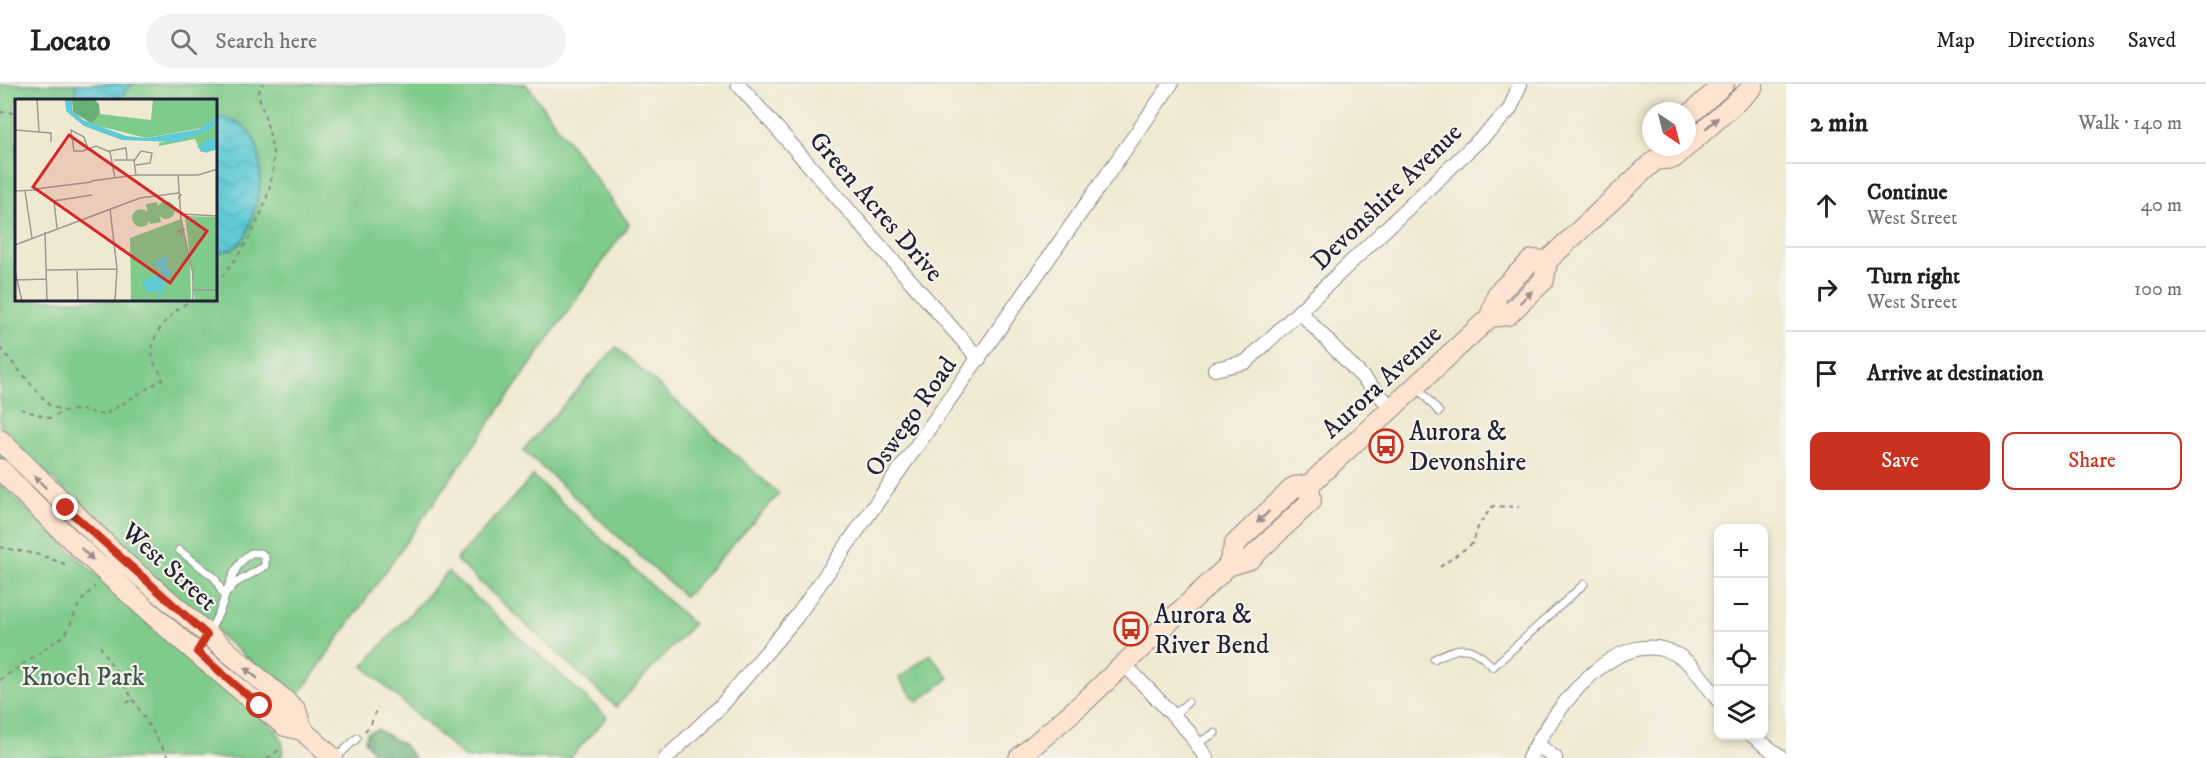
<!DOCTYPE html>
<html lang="en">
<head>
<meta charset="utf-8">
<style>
  :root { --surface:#fff; --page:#f2f2f2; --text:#202124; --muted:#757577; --line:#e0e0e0; --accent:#c8321e }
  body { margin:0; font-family:"IM FELL DW Pica",serif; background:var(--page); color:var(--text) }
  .controls { position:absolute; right:18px; bottom:18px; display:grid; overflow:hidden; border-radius:12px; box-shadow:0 3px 9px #0003 }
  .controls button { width:54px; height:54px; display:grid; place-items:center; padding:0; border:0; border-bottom:2px solid var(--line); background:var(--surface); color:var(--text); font:30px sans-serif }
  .compass { position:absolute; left:1642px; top:18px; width:54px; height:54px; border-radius:50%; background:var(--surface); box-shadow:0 3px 9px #0003; rotate:145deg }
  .stop { position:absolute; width:18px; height:18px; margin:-14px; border:4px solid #c8321e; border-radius:50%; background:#fff }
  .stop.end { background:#c8321e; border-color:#fff; box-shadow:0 2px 6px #0008 }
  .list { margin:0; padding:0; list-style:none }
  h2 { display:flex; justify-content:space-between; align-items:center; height:78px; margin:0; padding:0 24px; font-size:26px }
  h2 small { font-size:20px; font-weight:400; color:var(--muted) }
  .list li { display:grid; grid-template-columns:39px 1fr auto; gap:18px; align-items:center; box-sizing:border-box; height:84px; padding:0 24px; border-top:2px solid var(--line) }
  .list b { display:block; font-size:22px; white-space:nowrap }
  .list p { margin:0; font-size:20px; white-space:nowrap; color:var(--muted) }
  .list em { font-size:20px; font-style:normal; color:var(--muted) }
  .actions { display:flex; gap:12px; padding:18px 24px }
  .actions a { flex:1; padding:14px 0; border:2px solid var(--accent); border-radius:12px; text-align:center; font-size:21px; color:var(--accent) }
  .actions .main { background:var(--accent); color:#fff }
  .icon { flex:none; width:33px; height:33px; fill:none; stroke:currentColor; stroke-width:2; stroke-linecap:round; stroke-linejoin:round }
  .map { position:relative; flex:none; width:1786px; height:674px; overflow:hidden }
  header { display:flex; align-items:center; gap:36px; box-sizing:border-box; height:84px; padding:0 30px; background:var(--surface); border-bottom:2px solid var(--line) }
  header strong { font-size:28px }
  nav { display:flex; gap:33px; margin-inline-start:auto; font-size:21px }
  .search { width:420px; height:54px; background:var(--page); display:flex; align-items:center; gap:15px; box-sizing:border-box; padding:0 21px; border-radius:33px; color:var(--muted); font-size:22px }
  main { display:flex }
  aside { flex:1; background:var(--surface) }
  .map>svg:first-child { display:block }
  .grass { fill:url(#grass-dots); stroke:#507662; stroke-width:1.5 }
  .forest { fill:url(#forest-crowns); stroke:#446858; stroke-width:1.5 }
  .green { fill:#7fcb8a; stroke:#507662; stroke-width:1.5; fill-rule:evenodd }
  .water { fill:url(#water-waves); stroke:#407688; stroke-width:1.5 }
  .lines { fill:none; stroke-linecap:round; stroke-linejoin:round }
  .lane-casing { stroke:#898686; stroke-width:9 }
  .street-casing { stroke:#898686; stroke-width:16 }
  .secondary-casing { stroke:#898686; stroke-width:22 }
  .path { stroke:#898686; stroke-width:2; stroke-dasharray:4.5 4.5; stroke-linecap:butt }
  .lane { stroke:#fff; stroke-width:7 }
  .street { stroke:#fff; stroke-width:14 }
  .secondary { stroke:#fde4d1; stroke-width:20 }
  .oneway { fill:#9a8d8e }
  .route { stroke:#c8321e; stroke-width:8 }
  .labels { text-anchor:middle; stroke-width:4.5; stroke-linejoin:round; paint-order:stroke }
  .street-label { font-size:26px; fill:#22223b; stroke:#f7f3e8 }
  .poi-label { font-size:26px; fill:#22223b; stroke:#f7f3e8; text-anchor:start }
  .park-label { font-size:26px; fill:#3e5553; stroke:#f7f3e8 }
  .inset-road { fill:none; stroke:#9e9996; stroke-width:1.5 }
  .view { fill:#d62828; fill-opacity:0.15; stroke:#d62828; stroke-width:3 }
  .inset-edge { fill:none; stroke:#22223b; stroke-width:3 }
</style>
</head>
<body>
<header>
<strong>Locato</strong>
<div class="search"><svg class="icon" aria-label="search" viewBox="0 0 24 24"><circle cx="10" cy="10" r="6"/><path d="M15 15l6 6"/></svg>Search here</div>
<nav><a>Map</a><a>Directions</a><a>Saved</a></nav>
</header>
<main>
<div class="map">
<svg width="1786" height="674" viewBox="0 0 1786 674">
  <defs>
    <pattern id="grass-dots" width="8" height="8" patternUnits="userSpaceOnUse" patternTransform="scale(1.5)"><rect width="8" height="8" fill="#7fcb8a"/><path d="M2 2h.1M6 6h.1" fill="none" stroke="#6dae78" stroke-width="1.8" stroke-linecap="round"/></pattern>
    <pattern id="forest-crowns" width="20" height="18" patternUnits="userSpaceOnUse" patternTransform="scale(1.5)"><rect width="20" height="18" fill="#67af76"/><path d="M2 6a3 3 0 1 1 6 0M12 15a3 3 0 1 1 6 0" fill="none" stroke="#548e62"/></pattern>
    <pattern id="water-waves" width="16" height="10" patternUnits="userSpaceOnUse" patternTransform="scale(1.5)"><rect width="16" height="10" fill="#5ecad5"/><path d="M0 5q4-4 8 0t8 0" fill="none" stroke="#51adb8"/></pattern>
  </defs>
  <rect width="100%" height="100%" fill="#f7f3e8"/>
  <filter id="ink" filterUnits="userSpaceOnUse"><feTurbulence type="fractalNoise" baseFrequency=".0167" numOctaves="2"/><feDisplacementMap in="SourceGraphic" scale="12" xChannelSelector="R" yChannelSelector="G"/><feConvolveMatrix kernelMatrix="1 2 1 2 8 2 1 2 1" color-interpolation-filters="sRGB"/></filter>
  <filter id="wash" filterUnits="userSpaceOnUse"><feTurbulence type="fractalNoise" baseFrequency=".008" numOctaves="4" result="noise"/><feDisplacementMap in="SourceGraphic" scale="24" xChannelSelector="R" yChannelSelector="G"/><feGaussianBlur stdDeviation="1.35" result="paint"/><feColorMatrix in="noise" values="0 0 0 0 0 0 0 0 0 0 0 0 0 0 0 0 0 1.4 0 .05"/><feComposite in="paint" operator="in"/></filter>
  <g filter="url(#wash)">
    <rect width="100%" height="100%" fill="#f0e9d2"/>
    <!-- grass -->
    <path class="grass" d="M0 367 190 547 192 551 65 441 0 374Z"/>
    <!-- forest -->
    <path class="forest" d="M377 645 404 661 414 674H378L365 657 367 649Z"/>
    <!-- green -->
    <path class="green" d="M0 0H526L629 140 296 615 170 509 0 344ZM16 16H216V216H16Z
      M616 263 779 410 685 513 523 366Z
      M533 392 693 540 616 623 456 476Z
      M0 400 154 545 271 641C282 652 285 659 281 674H0Z
      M448 488 607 633 570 674H465L363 582Z
      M930 570 949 594 917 618 899 594Z"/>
    <!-- water -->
    <path class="water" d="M75 0H133L118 16H76Z
      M216 32C267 37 265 90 254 128 249 141 248 156 234 164 229 166 222 168 216 170Z"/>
  </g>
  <g filter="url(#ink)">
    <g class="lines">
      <!-- lane casing -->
      <g class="lane-casing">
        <path id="lane" d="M1417 303 1439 328
          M179 466 215 494 224 512
          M197 568C205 554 214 541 220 526 228 506 232 481 251 469H261L265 473V482L234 500 224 512
          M1434 575C1461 561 1471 560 1493 583L1584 500
          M1173 632 1188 618
          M1198 659 1215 649
          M336 674 357 654"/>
      </g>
      <!-- street casing -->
      <g class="street-casing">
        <path id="street" d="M738 0 979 275
          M1300 228 1392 324
          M1215 285 1246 278 1495 41 1510 25 1520 0
          M1124 580 1188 647 1206 674
          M1753 652 1782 674
          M1537 660 1555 674
          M666 674 721 622 797 532 1171 0
          M1529 674C1553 628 1617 535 1679 572 1695 582 1707 601 1718 616"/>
      </g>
      <!-- secondary casing -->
      <g class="secondary-casing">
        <path id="secondary" d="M1687 33 1724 0
          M1687 62 1752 4 1753 0
          M1490 233 1508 231 1544 196 1547 177 1655 76 1674 74 1686 63
          M0 356 125 479 296 626 302 646
          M0 385C89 477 185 562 285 642L302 646 333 674
          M1228 482 1235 460 1294 403 1309 401 1490 233 1498 209 1532 176 1547 177
          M1019 674 1085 617 1228 482 1250 475 1311 417 1309 401"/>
      </g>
      <!-- path -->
      <path class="path" d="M0 28 16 29
        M216 199C245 168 275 115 273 72 272 52 263 28 258 9L263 0
        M0 264 50 322 65 327 82 326 104 331 163 295C161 288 156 284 154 278 145 252 172 228 191 216
        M21 325 49 334 63 328
        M0 463 40 471 68 481
        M1440 483 1473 459 1479 440 1493 422 1519 423
        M100 562 169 674
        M0 596 66 550 79 520 95 502
        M127 619 133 615
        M365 647 371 640 377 623
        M267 674 281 665"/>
      <!-- lane -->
      <use href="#lane" class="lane"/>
      <!-- street -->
      <use href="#street" class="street"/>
      <!-- secondary -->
      <use href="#secondary" class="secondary"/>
    </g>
    <!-- one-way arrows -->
    <defs><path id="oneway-solid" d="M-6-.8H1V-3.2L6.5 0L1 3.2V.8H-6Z" transform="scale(1.5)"/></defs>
    <g class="oneway">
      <use href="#oneway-solid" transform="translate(1712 39) rotate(-41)"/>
      <use href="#oneway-solid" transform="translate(1526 213) rotate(-44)"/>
      <use href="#oneway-solid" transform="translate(40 398) rotate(-135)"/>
      <use href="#oneway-solid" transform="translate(1263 433) rotate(136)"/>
      <use href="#oneway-solid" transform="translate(87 470) rotate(44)"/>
      <use href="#oneway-solid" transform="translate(251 589) rotate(-140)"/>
    </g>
  </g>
  <g class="lines" filter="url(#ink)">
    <!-- route -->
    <path class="route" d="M66 424 207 551 197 568 260 622"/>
  </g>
  <!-- icons -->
  <defs>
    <g id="bus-ring" transform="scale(1.725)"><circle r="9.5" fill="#f7f3e8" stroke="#c8321e" stroke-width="1.5"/><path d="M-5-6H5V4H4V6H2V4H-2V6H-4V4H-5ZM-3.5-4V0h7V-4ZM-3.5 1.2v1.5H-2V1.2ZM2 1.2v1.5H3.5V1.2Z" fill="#c8321e"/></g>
  </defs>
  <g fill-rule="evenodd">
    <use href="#bus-ring" x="1386" y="362"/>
    <use href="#bus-ring" x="1131" y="545"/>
  </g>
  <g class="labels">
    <!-- street labels -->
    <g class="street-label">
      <text transform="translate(1386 112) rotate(-44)" y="9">Devonshire Avenue</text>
      <text transform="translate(877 122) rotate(49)" y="9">Green Acres Drive</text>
      <text transform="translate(1381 297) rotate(-43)" y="9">Aurora Avenue</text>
      <text transform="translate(910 332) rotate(-55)" y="9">Oswego Road</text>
      <text transform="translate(170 482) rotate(42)" y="9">West Street</text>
    </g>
    <!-- poi labels -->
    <g class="poi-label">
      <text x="1409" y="356">Aurora &amp;<tspan x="1409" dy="30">Devonshire</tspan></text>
      <text x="1154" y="539">Aurora &amp;<tspan x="1154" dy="30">River Bend</tspan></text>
    </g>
    <!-- park labels -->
    <g class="park-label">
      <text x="83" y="601">Knoch Park</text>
    </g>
  </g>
  <!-- overview -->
  <g transform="translate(15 15)">
    <rect width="202" height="202" fill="#f0e9d2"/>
    <path d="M57 0H79L84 5 85 15 77 25 58 13Z" fill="#67af76"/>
    <path d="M138 0H202V17L187 29 131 39 76 25 85 15 136 21ZM202 23V51L186 53 180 40 144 47V44L193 32ZM142 111a9 9 0 1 1 18 0a9 9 0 1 1-18 0ZM142 103 146 123 135 125 131 105ZM117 119a9 9 0 1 1 18 0a9 9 0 1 1-18 0ZM170 117 202 118V202H180ZM166 120 175 163 176 202H116L115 139Z" fill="#7fcb8a"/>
    <path d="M50 0H57V11L68 21 111 37 132 39 185 30 202 17V23L193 32 161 43 107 41 69 27 51 12ZM197 38 202 44 201 50 191 54 182 48ZM154 158 151 167 156 172 143 202 144 191 133 194 126 182 148 175 139 164 144 159Z" fill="#5ecad5"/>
    <path class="inset-road" d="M22 0 24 33M0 31 36 34V43M73 50 69 38 56 31 59 52H68L81 47 95 53 100 79M94 52 111 49 112 60M99 61H119L121 76M119 62 126 52 137 54 135 64 121 66M163 76 166 120 177 171M76 82 121 76H183L203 70M20 90 77 83M0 92 22 91M10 92 17 139M95 110 102 170 100 202M166 115 203 117M42 129 39 102 77 96M30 133 32 202M167 138 166 132 161 133 170 130M0 146 125 99 163 94 166 96 163 100M62 170 63 202M31 171 102 170M178 171V202M0 172 7 202M0 181 32 180M178 191H203"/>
    <path class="view" d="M54 36 192 132 155 184 18 88Z"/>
    <rect width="202" height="202" class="inset-edge"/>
  </g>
</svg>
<div class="controls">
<button>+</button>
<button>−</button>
<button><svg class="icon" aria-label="locate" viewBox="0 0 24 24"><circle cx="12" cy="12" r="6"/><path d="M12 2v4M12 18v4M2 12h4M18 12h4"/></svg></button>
<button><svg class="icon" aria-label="layers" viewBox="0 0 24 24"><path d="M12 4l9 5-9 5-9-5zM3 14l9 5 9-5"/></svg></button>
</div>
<svg class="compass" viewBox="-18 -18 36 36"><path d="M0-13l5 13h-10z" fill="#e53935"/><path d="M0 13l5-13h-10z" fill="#757577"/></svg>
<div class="stop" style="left:260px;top:622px"></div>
<div class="stop end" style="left:66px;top:424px"></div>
</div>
<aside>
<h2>2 min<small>Walk · 140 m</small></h2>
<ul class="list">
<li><svg class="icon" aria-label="ahead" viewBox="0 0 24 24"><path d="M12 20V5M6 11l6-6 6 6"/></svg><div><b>Continue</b><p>West Street</p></div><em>40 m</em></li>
<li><svg class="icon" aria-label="right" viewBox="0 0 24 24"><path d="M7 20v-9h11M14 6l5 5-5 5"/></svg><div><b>Turn right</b><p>West Street</p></div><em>100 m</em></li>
<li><svg class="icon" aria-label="arrive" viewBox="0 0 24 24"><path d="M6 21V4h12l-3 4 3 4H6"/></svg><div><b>Arrive at destination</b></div></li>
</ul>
<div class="actions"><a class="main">Save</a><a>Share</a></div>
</aside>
</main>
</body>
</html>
